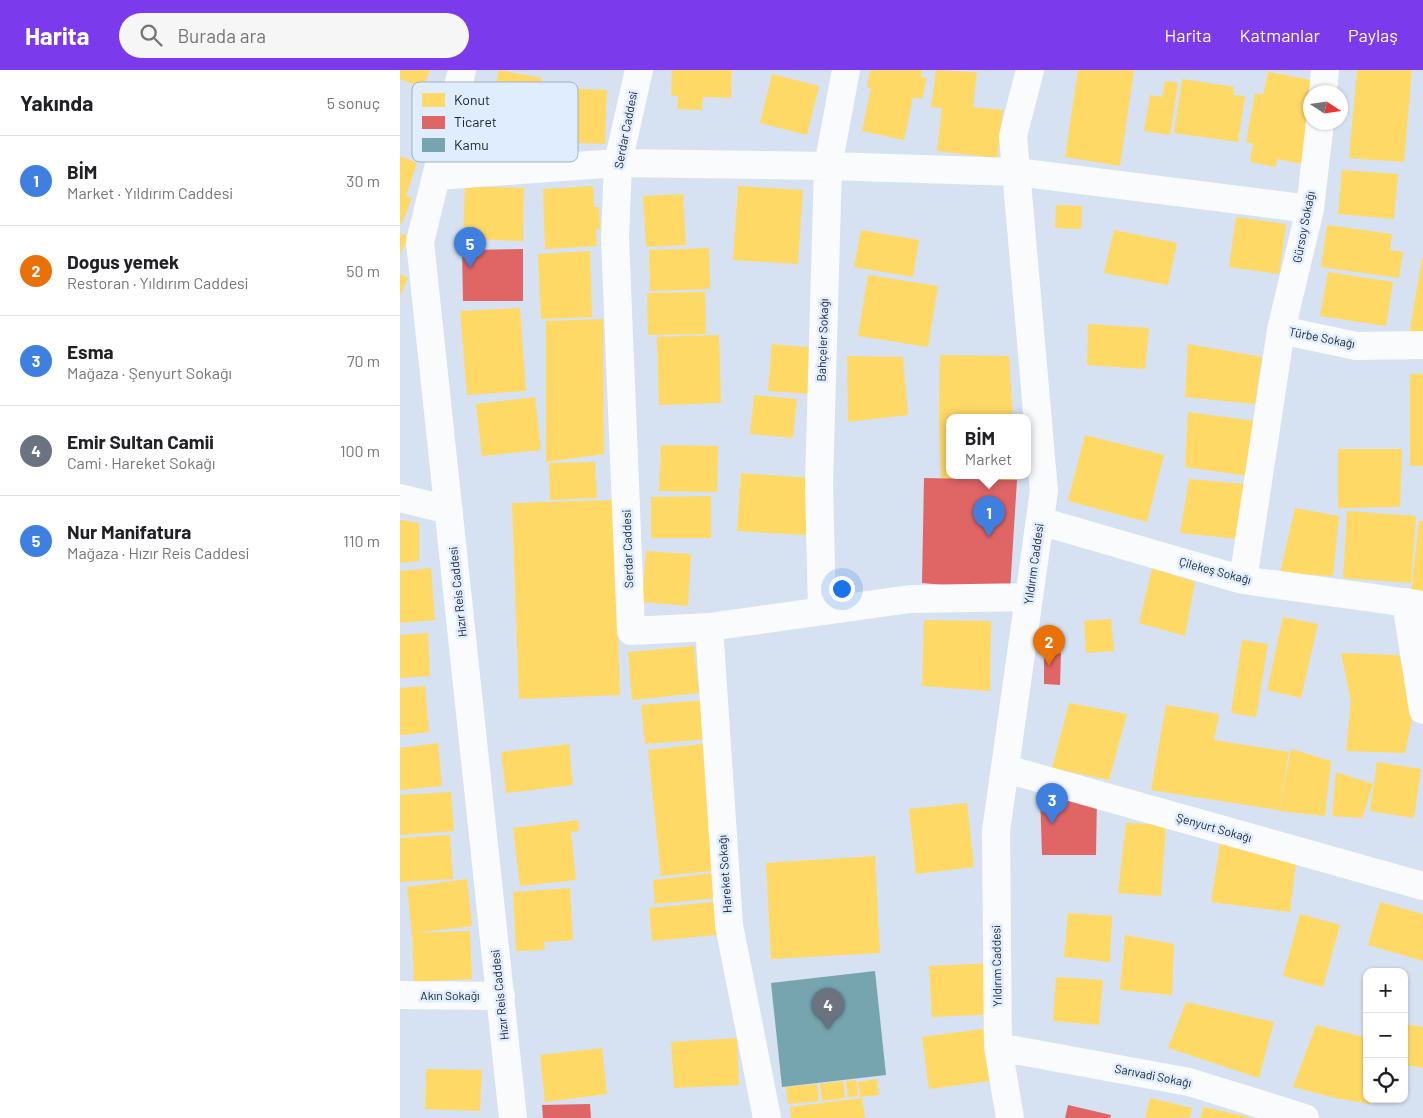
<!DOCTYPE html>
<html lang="tr">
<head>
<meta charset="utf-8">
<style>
  :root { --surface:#fff; --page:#f6f6f6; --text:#202124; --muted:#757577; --line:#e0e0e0; --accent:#7c3aed }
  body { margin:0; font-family:Barlow,sans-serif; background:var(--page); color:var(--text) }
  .controls { position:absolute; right:15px; bottom:15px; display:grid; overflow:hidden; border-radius:10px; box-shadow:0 1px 4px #0004 }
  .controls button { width:45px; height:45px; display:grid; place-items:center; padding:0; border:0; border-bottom:1px solid var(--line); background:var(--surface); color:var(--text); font:25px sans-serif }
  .compass { position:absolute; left:903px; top:15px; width:45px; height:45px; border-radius:50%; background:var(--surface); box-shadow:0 1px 4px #0004; rotate:102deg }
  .you { position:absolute; left:441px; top:518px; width:18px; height:18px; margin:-12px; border:4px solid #fff; border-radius:50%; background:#1a73e8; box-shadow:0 0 0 8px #1a73e833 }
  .badge { display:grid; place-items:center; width:32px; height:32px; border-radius:50%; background:var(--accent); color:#fff; font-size:16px; font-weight:700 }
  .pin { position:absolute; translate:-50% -41px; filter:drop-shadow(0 1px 2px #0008) }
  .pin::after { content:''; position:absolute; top:26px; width:18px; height:15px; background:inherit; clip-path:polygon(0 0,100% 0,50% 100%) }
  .popup { position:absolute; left:546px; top:344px; width:85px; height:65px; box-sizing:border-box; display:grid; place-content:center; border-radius:10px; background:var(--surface); filter:drop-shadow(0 1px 4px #0005); font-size:16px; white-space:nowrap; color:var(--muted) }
  .popup b { font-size:19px; color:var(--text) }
  .popup::after { content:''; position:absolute; left:50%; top:100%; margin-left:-10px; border:10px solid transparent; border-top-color:var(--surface) }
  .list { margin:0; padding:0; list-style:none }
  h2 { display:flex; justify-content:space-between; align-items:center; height:65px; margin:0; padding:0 20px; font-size:21px }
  h2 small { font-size:16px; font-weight:400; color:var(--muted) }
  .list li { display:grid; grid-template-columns:32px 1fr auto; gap:15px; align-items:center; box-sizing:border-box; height:90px; padding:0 20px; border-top:1px solid var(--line) }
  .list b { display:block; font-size:19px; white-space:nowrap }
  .list p { margin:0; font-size:16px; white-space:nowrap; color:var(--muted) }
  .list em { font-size:16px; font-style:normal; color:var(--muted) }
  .icon { flex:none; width:28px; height:28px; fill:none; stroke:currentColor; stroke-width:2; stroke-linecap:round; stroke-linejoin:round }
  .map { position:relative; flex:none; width:1023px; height:1048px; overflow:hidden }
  header { display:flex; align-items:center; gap:30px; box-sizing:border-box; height:70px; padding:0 25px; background:var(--accent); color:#fff }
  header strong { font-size:24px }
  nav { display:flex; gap:28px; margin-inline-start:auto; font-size:18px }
  .search { width:350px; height:45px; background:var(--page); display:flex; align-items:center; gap:12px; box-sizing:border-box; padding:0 18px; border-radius:28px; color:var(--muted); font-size:19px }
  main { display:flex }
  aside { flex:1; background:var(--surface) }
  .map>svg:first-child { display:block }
  .homes { fill:#ffd966 }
  .shops { fill:#e06666 }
  .public { fill:#76a5af }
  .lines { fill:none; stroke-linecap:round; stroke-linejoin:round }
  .street { stroke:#f9fbfd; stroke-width:28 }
  .labels { text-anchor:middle; stroke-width:5; stroke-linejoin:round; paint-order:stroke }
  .street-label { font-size:12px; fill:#1b232e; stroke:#dfedfe }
  .key { fill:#dfedfe; stroke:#a4b0c0; stroke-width:1 }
  .key-label { font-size:14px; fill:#1b232e }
</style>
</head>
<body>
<header>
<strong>Harita</strong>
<div class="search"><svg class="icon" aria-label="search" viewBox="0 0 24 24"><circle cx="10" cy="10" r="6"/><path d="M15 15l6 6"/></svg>Burada ara</div>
<nav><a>Harita</a><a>Katmanlar</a><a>Paylaş</a></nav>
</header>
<main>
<aside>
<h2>Yakında<small>5 sonuç</small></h2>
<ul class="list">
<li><span class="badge" style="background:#3f7fe0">1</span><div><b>BİM</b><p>Market · Yıldırım Caddesi</p></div><em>30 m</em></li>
<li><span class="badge" style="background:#e8710a">2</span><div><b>Dogus yemek</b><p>Restoran · Yıldırım Caddesi</p></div><em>50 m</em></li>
<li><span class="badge" style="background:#3f7fe0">3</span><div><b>Esma</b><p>Mağaza · Şenyurt Sokağı</p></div><em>70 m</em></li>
<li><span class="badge" style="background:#6b7280">4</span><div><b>Emir Sultan Camii</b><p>Cami · Hareket Sokağı</p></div><em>100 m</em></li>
<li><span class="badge" style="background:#3f7fe0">5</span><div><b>Nur Manifatura</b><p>Mağaza · Hızır Reis Caddesi</p></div><em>110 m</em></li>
</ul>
</aside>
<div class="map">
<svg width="1023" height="1048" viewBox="0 0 1023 1048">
  <rect width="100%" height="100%" fill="#d6e2f1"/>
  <!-- homes -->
  <path class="homes" d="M0 0H30L23 18 0 9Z
    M99 0 142 8 128 72 85 62Z
    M272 0H332L331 28 303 27 302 40 277 39 278 26H271Z
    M470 0H522L521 7 527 8 522 29 513 27 504 70 462 61 471 18 467 17Z
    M536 0 577 2 573 37 603 40 597 88 537 81 542 38 531 37Z
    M678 0H734L720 96 665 87Z
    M957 0H1012L1004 92 949 88Z
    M868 2 911 10 908 25 911 26V47L902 94 877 89 876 97 850 92 853 74 846 72 855 23 863 25Z
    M372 4 419 16 407 65 360 53Z
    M782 9 834 17 833 25 845 26 838 72 774 63Z
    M765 11 778 13 770 65 744 61 750 25 762 27Z
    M154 18 207 20 205 74 152 72Z
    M0 86 17 93 6 126 12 128 2 154 0 153Z
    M942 100 998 104 994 149 938 144Z
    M65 116 124 118 123 171 63 169Z
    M193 116 194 137H199L200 159H196L197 176 145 179 143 119Z
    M338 116 403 120 398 194 333 190Z
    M283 124 286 175 246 177 243 126Z
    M656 135 682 136 681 159 655 158Z
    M836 147 886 154 879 204 829 197Z
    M927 155 992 164 990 180 1003 182 999 208 921 197Z
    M461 160 519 170 513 207 454 197Z
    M714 160 777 173 768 215 704 203Z
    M0 163 8 167 0 185Z
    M309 178 310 219 250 221 249 180Z
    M190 181 192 247 141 249 138 184Z
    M1022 188H1023V268L1009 265Z
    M928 202 993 212 986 256 920 246Z
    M0 204 8 208 0 226Z
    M468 205 538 216 528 277 458 266Z
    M305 222 306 264 248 265 247 223Z
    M120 238 126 321 67 325 60 241Z
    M203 249 204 384 146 392V251Z
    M688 254 749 258 745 299 687 295Z
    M319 265 321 333 259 335 257 267Z
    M372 274 415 278 412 324 368 321Z
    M788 274 862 287 855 334 785 327Z
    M540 285 609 286 613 348H550V406H617V410L541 409 539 343Z
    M447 286 503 287 508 345 448 352Z
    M1010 304H1023V396H1010Z
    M354 325 397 329 393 368 350 364Z
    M135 327 141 380 82 386 76 334Z
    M788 342 855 351 848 406 785 397Z
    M685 365 764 385 747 452 668 431Z
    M261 375 318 376 317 422 259 421Z
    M938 379H1002L1000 437 938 438Z
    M195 392 197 428 150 430 149 393Z
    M341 403 411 408 407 465 337 461Z
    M789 409 846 414 840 469 780 463Z
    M311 426V468H251V427Z
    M213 430 220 625 119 629 112 433Z
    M895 438 939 446 933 506 880 503Z
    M947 441 1016 446 1011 513 943 508Z
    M0 450 19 453V491L0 493Z
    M1019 451H1023V525L1011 524Z
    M246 481 291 484 288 536 242 532Z
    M31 498 35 550 0 553V501Z
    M752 498 795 512 785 566 739 553Z
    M883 547 918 554 901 628 867 620Z
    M711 549 714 581 686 583 684 551Z
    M524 550 591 551 590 621 522 616Z
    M28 563 30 606 0 608V565Z
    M842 570 868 574 856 647 831 643Z
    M294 576 299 623 232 630 228 582Z
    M941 583 999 585 1014 640 1005 683 946 681 951 631Z
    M25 616 29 662 0 665V618Z
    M306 630 310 669 245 674 241 635Z
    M669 633 727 644 709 710 652 698Z
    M766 635 819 644 814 670 889 682 879 740 751 720Z
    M38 673 42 716 0 720V678Z
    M309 673 322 800 261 806 248 680Z
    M169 674 173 715 106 723 101 682Z
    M891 679 931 691 925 746 879 741Z
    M977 692 1021 699 1014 748 970 741Z
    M936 702 973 714 962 748 932 746Z
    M51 722 54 761 0 765V725Z
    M567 733 574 797 516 804 509 739Z
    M178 750 179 761 171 762 176 810 120 816 113 758Z
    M726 753 766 755 761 826 718 823Z
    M50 765 53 809 0 812V768Z
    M820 774 897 784 890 842 811 832Z
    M475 786 480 883 371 889 366 793Z
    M314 803 317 828 255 834 253 810Z
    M67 809 72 856 16 863 70 861 72 909 14 912 12 864 7 817Z
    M170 818 173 870 144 872 145 880 116 881 113 822Z
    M323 831 326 864 252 871 249 838Z
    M980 832 1023 844V891L968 875Z
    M668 843 712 846 710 892 664 887Z
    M900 844 940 855 923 917 883 906Z
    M725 865 774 874 772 925 720 920Z
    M595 893 597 944 532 947 529 896Z
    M656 907 703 910 699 955 653 951Z
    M786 932 874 952 859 1008 768 978Z
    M1004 954 1023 957V998L1004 995Z
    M916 955 967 968V1029H972L970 1034 935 1028 893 1017Z
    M583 959 590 1011 529 1019 522 967Z
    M337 968 339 1015 274 1018 271 972Z
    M202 978 207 1024 145 1032 140 985Z
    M26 999 82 1000 80 1041 25 1039Z
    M477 1009 479 1025 460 1027 458 1012Z
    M456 1010 458 1026 448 1027 446 1011Z
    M443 1011 445 1028 422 1031 420 1014Z
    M417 1014 419 1031 388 1034 386 1017Z
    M462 1028 465 1048H391L390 1037Z
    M750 1028 792 1038 790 1048H745Z
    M803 1037 849 1047V1048H801Z"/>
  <!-- shops -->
  <path class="shops" d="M123 179V231H63L62 180Z
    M524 408 617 410 610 521 522 513Z
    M644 582 661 583 660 615 644 614Z
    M640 724 697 727 696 785H642Z
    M190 1034 191 1048H143L142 1035Z
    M668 1035 711 1045 710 1048H665Z"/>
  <!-- public -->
  <path class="public" d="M475 901 486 1005 382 1017 371 913Z"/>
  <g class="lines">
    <!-- street -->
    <path class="street" d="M62 0 20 172 113 1048
      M239 0 218 93 215 168 231 561 309 557 510 529 629 527
      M923 22 925 0
      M37 106 218 93 428 96 616 102 910 139
      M881 260 956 276 1023 275
      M0 428 49 440
      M640 451 843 510 1023 535
      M843 510 881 260 910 139 920 52
      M1006 532 1023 640
      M422 541 419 414 428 96 446 0
      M309 557 329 855 367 1048
      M606 699 1023 816
      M0 925 101 926
      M598 977 789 1012 905 1048
      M610 1048 598 977 596 761 644 421 613 66 630 0"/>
  </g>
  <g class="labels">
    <!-- street labels -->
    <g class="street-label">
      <text transform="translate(226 60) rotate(-79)" y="4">Serdar Caddesi</text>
      <text transform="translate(904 157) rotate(-79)" y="4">Gürsoy Sokağı</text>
      <text transform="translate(922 268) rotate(11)" y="4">Türbe Sokağı</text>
      <text transform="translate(423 270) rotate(-88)" y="4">Bahçeler Sokağı</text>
      <text transform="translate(228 479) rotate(-92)" y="4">Serdar Caddesi</text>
      <text transform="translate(634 494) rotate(-82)" y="4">Yıldırım Caddesi</text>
      <text transform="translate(815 501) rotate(15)" y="4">Çilekeş Sokağı</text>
      <text transform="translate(58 522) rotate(-96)" y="4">Hızır Reis Caddesi</text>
      <text transform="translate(814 758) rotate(16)" y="4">Şenyurt Sokağı</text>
      <text transform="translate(325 804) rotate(-94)" y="4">Hareket Sokağı</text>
      <text transform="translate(597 896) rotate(-91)" y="4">Yıldırım Caddesi</text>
      <text transform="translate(100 925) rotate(-96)" y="4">Hızır Reis Caddesi</text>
      <text x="50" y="930">Akın Sokağı</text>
      <text transform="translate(753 1006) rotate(11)" y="4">Sarıvadi Sokağı</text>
    </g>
  </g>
  <!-- legend -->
  <rect x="12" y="12" width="166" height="80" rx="8" class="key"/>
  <rect x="22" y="23" width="23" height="14" fill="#ffd966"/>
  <rect x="22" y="46" width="23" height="13" fill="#e06666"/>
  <rect x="22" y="68" width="23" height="14" fill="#76a5af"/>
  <g class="key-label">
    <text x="54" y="35">Konut</text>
    <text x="54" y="57">Ticaret</text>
    <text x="54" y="80">Kamu</text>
  </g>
</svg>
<div class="controls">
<button>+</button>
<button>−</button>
<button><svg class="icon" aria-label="locate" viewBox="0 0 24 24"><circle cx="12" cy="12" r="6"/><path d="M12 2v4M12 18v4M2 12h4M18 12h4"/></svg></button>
</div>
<svg class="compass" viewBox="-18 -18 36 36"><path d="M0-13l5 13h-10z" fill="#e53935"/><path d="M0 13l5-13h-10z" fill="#757577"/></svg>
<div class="you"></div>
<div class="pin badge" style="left:589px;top:467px;background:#3f7fe0">1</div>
<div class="popup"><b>BİM</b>Market</div>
<div class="pin badge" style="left:649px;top:596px;background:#e8710a">2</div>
<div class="pin badge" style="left:652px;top:754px;background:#3f7fe0">3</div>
<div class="pin badge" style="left:428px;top:959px;background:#6b7280">4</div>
<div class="pin badge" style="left:70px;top:198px;background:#3f7fe0">5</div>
</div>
</main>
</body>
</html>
